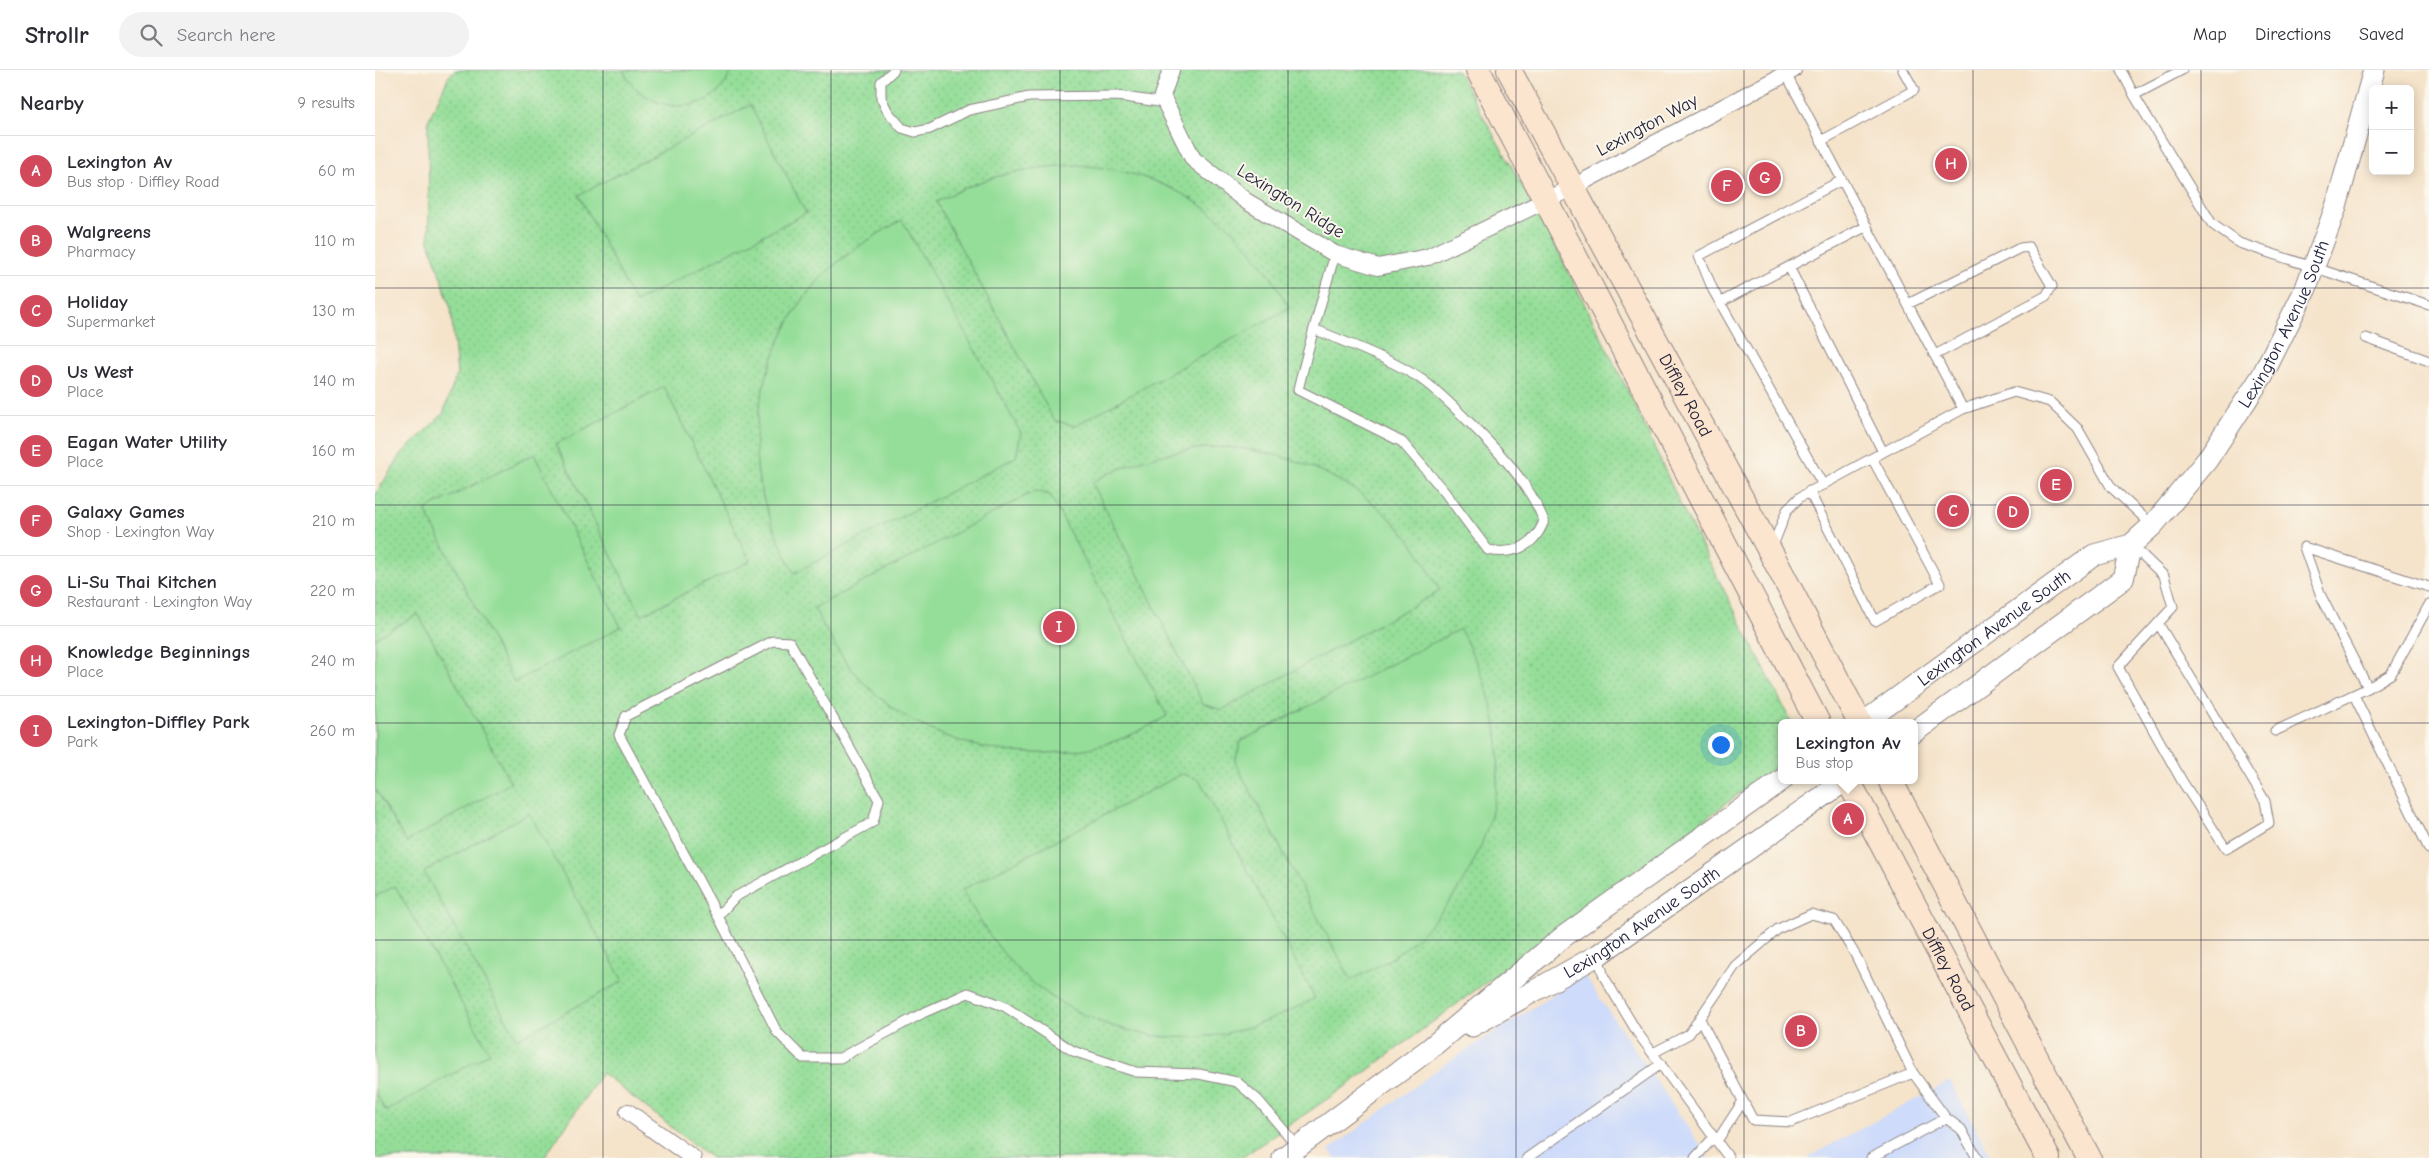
<!DOCTYPE html>
<html lang="en">
<head>
<meta charset="utf-8">
<style>
  :root { --surface:#fff; --page:#f2f2f3; --text:#2b2b33; --muted:#7c7c81; --line:#e1e1e2; --accent:#d1495b }
  body { margin:0; font-family:"Comic Neue",sans-serif; background:var(--page); color:var(--text) }
  .controls { position:absolute; right:15px; top:15px; display:grid; overflow:hidden; border-radius:8px; box-shadow:0 2px 12px #0003 }
  .controls button { width:45px; height:45px; display:grid; place-items:center; padding:0; border:0; border-bottom:1px solid var(--line); background:var(--surface); color:var(--text); font:25px sans-serif }
  .you { position:absolute; left:1345px; top:674px; width:18px; height:18px; margin:-12px; border:4px solid #fff; border-radius:50%; background:#1a73e8; box-shadow:0 0 0 8px #1a73e833 }
  .badge { display:grid; place-items:center; width:32px; height:32px; border-radius:50%; background:var(--accent); color:#fff; font-size:16px; font-weight:700 }
  .pin { position:absolute; translate:-50% -50%; border:2px solid #fff; box-shadow:0 1px 5px #0006 }
  .popup { position:absolute; left:1403px; top:649px; width:140px; height:65px; box-sizing:border-box; display:grid; place-content:center; border-radius:8px; background:var(--surface); filter:drop-shadow(0 1px 4px #0005); font-size:16px; white-space:nowrap; color:var(--muted) }
  .popup b { font-size:19px; color:var(--text) }
  .popup::after { content:''; position:absolute; left:50%; top:100%; margin-left:-10px; border:10px solid transparent; border-top-color:var(--surface) }
  .list { margin:0; padding:0; list-style:none }
  h2 { display:flex; justify-content:space-between; align-items:center; height:65px; margin:0; padding:0 20px; font-size:21px }
  h2 small { font-size:16px; font-weight:400; color:var(--muted) }
  .list li { display:grid; grid-template-columns:32px 1fr auto; gap:15px; align-items:center; box-sizing:border-box; height:70px; padding:0 20px; border-top:1px solid var(--line) }
  .list b { display:block; font-size:19px; white-space:nowrap }
  .list p { margin:0; font-size:16px; white-space:nowrap; color:var(--muted) }
  .list em { font-size:16px; font-style:normal; color:var(--muted) }
  .icon { flex:none; width:28px; height:28px; fill:none; stroke:currentColor; stroke-width:2; stroke-linecap:round; stroke-linejoin:round }
  .map { position:relative; flex:none; width:2054px; height:1088px; overflow:hidden }
  header { display:flex; align-items:center; gap:30px; box-sizing:border-box; height:70px; padding:0 25px; background:var(--surface); border-bottom:1px solid var(--line) }
  header strong { font-size:24px }
  nav { display:flex; gap:28px; margin-inline-start:auto; font-size:18px }
  .search { width:350px; height:45px; background:var(--page); display:flex; align-items:center; gap:12px; box-sizing:border-box; padding:0 18px; border-radius:28px; color:var(--muted); font-size:19px }
  main { display:flex }
  aside { flex:1; background:var(--surface) }
  .map>svg:first-child { display:block }
  .built { fill:#cedbfa }
  .park { fill:url(#park-dots); stroke:#5c806a }
  .pitch { fill:#95de99; stroke:#5c806a }
  .lines { fill:none; stroke-linecap:round; stroke-linejoin:round }
  .service-casing { stroke:#8c8282; stroke-width:11 }
  .minor-casing { stroke:#8c8282; stroke-width:18 }
  .tertiary-casing { stroke:#8c8282; stroke-width:23 }
  .secondary-casing { stroke:#8c8282; stroke-width:26 }
  .service { stroke:#fff; stroke-width:9 }
  .minor { stroke:#fff; stroke-width:16 }
  .tertiary { stroke:#fff; stroke-width:21 }
  .secondary { stroke:#fbe5cf; stroke-width:24 }
  .grid { fill:none; stroke:#22223b; stroke-width:1; stroke-opacity:0.55 }
  .labels { text-anchor:middle; stroke-width:4; stroke-linejoin:round; paint-order:stroke }
  .street-label { font-size:18px; fill:#22223b; stroke:#fbf7ec }
</style>
</head>
<body>
<header>
<strong>Strollr</strong>
<div class="search"><svg class="icon" aria-label="search" viewBox="0 0 24 24"><circle cx="10" cy="10" r="6"/><path d="M15 15l6 6"/></svg>Search here</div>
<nav><a>Map</a><a>Directions</a><a>Saved</a></nav>
</header>
<main>
<aside>
<h2>Nearby<small>9 results</small></h2>
<ul class="list">
<li><span class="badge">A</span><div><b>Lexington Av</b><p>Bus stop · Diffley Road</p></div><em>60 m</em></li>
<li><span class="badge">B</span><div><b>Walgreens</b><p>Pharmacy</p></div><em>110 m</em></li>
<li><span class="badge">C</span><div><b>Holiday</b><p>Supermarket</p></div><em>130 m</em></li>
<li><span class="badge">D</span><div><b>Us West</b><p>Place</p></div><em>140 m</em></li>
<li><span class="badge">E</span><div><b>Eagan Water Utility</b><p>Place</p></div><em>160 m</em></li>
<li><span class="badge">F</span><div><b>Galaxy Games</b><p>Shop · Lexington Way</p></div><em>210 m</em></li>
<li><span class="badge">G</span><div><b>Li-Su Thai Kitchen</b><p>Restaurant · Lexington Way</p></div><em>220 m</em></li>
<li><span class="badge">H</span><div><b>Knowledge Beginnings</b><p>Place</p></div><em>240 m</em></li>
<li><span class="badge">I</span><div><b>Lexington-Diffley Park</b><p>Park</p></div><em>260 m</em></li>
</ul>
</aside>
<div class="map">
<svg width="2054" height="1088" viewBox="0 0 2054 1088">
  <defs>
    <pattern id="park-dots" width="8" height="8" patternUnits="userSpaceOnUse" patternTransform="scale(1.25)"><rect width="8" height="8" fill="#95de99"/><path d="M2 2h.1M6 6h.1" fill="none" stroke="#80be85" stroke-width="1.8" stroke-linecap="round"/></pattern>
  </defs>
  <rect width="100%" height="100%" fill="#fbf7ec"/>
  <filter id="ink" filterUnits="userSpaceOnUse"><feTurbulence type="fractalNoise" baseFrequency=".02" numOctaves="2"/><feDisplacementMap in="SourceGraphic" scale="10" xChannelSelector="R" yChannelSelector="G"/><feConvolveMatrix kernelMatrix="1 2 1 2 8 2 1 2 1" color-interpolation-filters="sRGB"/></filter>
  <filter id="wash" filterUnits="userSpaceOnUse"><feTurbulence type="fractalNoise" baseFrequency=".0096" numOctaves="4" result="noise"/><feDisplacementMap in="SourceGraphic" scale="20" xChannelSelector="R" yChannelSelector="G"/><feGaussianBlur stdDeviation="1.12" result="paint"/><feColorMatrix in="noise" values="0 0 0 0 0 0 0 0 0 0 0 0 0 0 0 0 0 1.4 0 .05"/><feComposite in="paint" operator="in"/></filter>
  <g filter="url(#wash)">
    <rect width="100%" height="100%" fill="#f5e3ca"/>
    <!-- built -->
    <path class="built" d="M1209 905 1334 1088H960L954 1080 1070 994Z
      M1575 1011 1617 1088H1431Z"/>
    <!-- park -->
    <path class="park" d="M80 0H1082L1174 163 1260 335 1307 438 1417 653H1407V692L977 1012 866 1088H336L227 1003 169 1088H0V425L27 383 68 344 82 304 76 239 54 171 53 51 74 6Z"/>
    <!-- pitch -->
    <path class="pitch" d="M248 0H357C338 50 270 46 248 0Z
      M375 35 431 143 260 232 204 125Z
      M700 95C800 101 868 151 914 238L699 356 679 350 561 132C610 106 645 98 700 95Z
      M527 150 646 363 641 387 419 503C403 469 386 434 382 396 375 329 405 244 455 199 477 179 502 164 527 150Z
      M289 317 375 491 266 545 181 374Z
      M852 377C923 383 988 413 1034 469 1046 484 1055 504 1065 521L847 640 828 634 717 412C761 389 802 378 852 377Z
      M159 384 246 557 139 612 50 440Z
      M660 421 675 425 792 646C774 656 756 666 737 672 652 699 549 676 487 611 467 590 453 564 439 538Z
      M43 544 136 713 31 772 0 718V568Z
      M1085 559C1104 595 1120 633 1123 674 1128 753 1089 831 1028 880 1012 892 994 901 976 910L860 692 866 671Z
      M807 704 824 709 940 928C912 943 884 956 852 963 776 980 685 948 634 890 615 868 601 845 587 820Z
      M154 743 248 911 142 969 49 802Z
      M20 816 115 983 11 1041 0 1022V827Z"/>
  </g>
  <g filter="url(#ink)">
    <g class="lines">
      <!-- service casing -->
      <g class="service-casing">
        <path id="service" d="M519 0 506 12V28L513 42 527 58 540 62 555 59 594 40 654 27 742 26 791 33
          M1746 0 1759 25 1807 0
          M1411 4 1588 339
          M1759 25 1837 154 1864 173 2054 235
          M1446 71 1539 20 1528 0
          M1414 197 1508 382
          M1346 232 1492 156
          M1533 234 1645 178 1654 177 1677 216 1671 226 1560 285
          M939 259C974 274 1014 288 1046 309 1063 321 1079 337 1094 352 1124 382 1153 411 1169 451 1159 477 1139 485 1113 480L1068 420 1027 372 923 320C934 274 947 229 960 184
          M1991 268 2054 291
          M1448 415 1338 220 1324 186 1467 110
          M1434 421 1500 551 1565 514 1497 388
          M1757 475 1789 506 1798 537 1743 597 1807 711 1851 779 1894 753 1890 731 1783 553
          M1397 478 1412 440 1425 427 1588 339 1639 322 1675 332 1703 359 1736 417 1777 455
          M1993 618 1946 526 1929 477 2054 517
          M1979 625 2054 779
          M1900 661 1993 618 2016 604 2054 535
          M343 846 244 665 251 646 398 571 415 572 504 730 498 752 360 827 343 846 402 962 428 988H465L548 943 593 923 629 936 698 981 761 1002 824 1004 862 1012 883 1030 923 1077
          M1223 886 1229 907 1262 962 1354 1088
          M1325 949 1378 1050 1416 1052 1538 1003
          M1278 983 1314 964 1360 896 1403 859 1436 844 1459 850 1481 886 1538 1003 1571 1048
          M1342 1071 1368 1031
          M1152 1088 1286 994
          M1320 1088 1339 1067
          M1496 1088 1571 1048 1586 1059 1602 1088"/>
      </g>
      <!-- minor casing -->
      <g class="minor-casing">
        <path id="minor" d="M796 0 787 26 818 89 871 131 960 184 1003 197 1053 187 1198 117 1418 0
          M253 1042 318 1088"/>
      </g>
      <!-- tertiary casing -->
      <g class="tertiary-casing">
        <g id="tertiary">
          <path id="s1" d="M1488 653 1719 485 1756 475 1778 455 1832 390 1887 306 1931 218 1961 137 1999 0"/>
          <path d="M1539 662 1748 509 1756 475"/>
          <path id="s2" d="M1097 956 1223 885 1471 710"/>
          <path d="M908 1088 1053 980 1188 867 1407 710"/>
        </g>
      </g>
      <!-- secondary casing -->
      <g class="secondary-casing">
        <g id="secondary">
          <path d="M1103 0 1443 653"/>
          <path id="s3" d="M1134 0 1395 481 1485 653"/>
          <path id="s4" d="M1473 710 1673 1088"/>
          <path d="M1515 710 1714 1088"/>
        </g>
      </g>
      <!-- service -->
      <use href="#service" class="service"/>
      <!-- minor -->
      <use href="#minor" class="minor"/>
      <!-- tertiary -->
      <use href="#tertiary" class="tertiary"/>
      <!-- secondary -->
      <use href="#secondary" class="secondary"/>
    </g>
  </g>
  <!-- grid -->
  <path class="grid" d="M228 0V1088M456 0V1088M685 0V1088M913 0V1088M1141 0V1088M1369 0V1088M1598 0V1088M1826 0V1088M0 218H2054M0 435H2054M0 653H2054M0 870H2054"/>
  <g class="labels">
    <!-- street labels -->
    <g class="street-label">
      <text transform="translate(1272 55) rotate(-28)" y="6">Lexington Way</text>
      <text transform="translate(916 131) rotate(32)" y="6">Lexington Ridge</text>
      <text dy="6" stroke="none"><textPath href="#s1" startOffset="595">Lexington Avenue South</textPath></text>
      <text dy="6" stroke="none"><textPath href="#s3" startOffset="370">Diffley Road</textPath></text>
      <text dy="6" stroke="none"><textPath href="#s1" startOffset="162">Lexington Avenue South</textPath></text>
      <text dy="6" stroke="none"><textPath href="#s2" startOffset="199">Lexington Avenue South</textPath></text>
      <text dy="6" stroke="none"><textPath href="#s4" startOffset="214">Diffley Road</textPath></text>
    </g>
  </g>
</svg>
<div class="controls">
<button>+</button>
<button>−</button>
</div>
<div class="you"></div>
<div class="pin badge" style="left:1473px;top:749px">A</div>
<div class="popup"><b>Lexington Av</b>Bus stop</div>
<div class="pin badge" style="left:1426px;top:961px">B</div>
<div class="pin badge" style="left:1578px;top:441px">C</div>
<div class="pin badge" style="left:1638px;top:442px">D</div>
<div class="pin badge" style="left:1681px;top:415px">E</div>
<div class="pin badge" style="left:1352px;top:116px">F</div>
<div class="pin badge" style="left:1390px;top:108px">G</div>
<div class="pin badge" style="left:1576px;top:94px">H</div>
<div class="pin badge" style="left:684px;top:557px">I</div>
</div>
</main>
</body>
</html>
